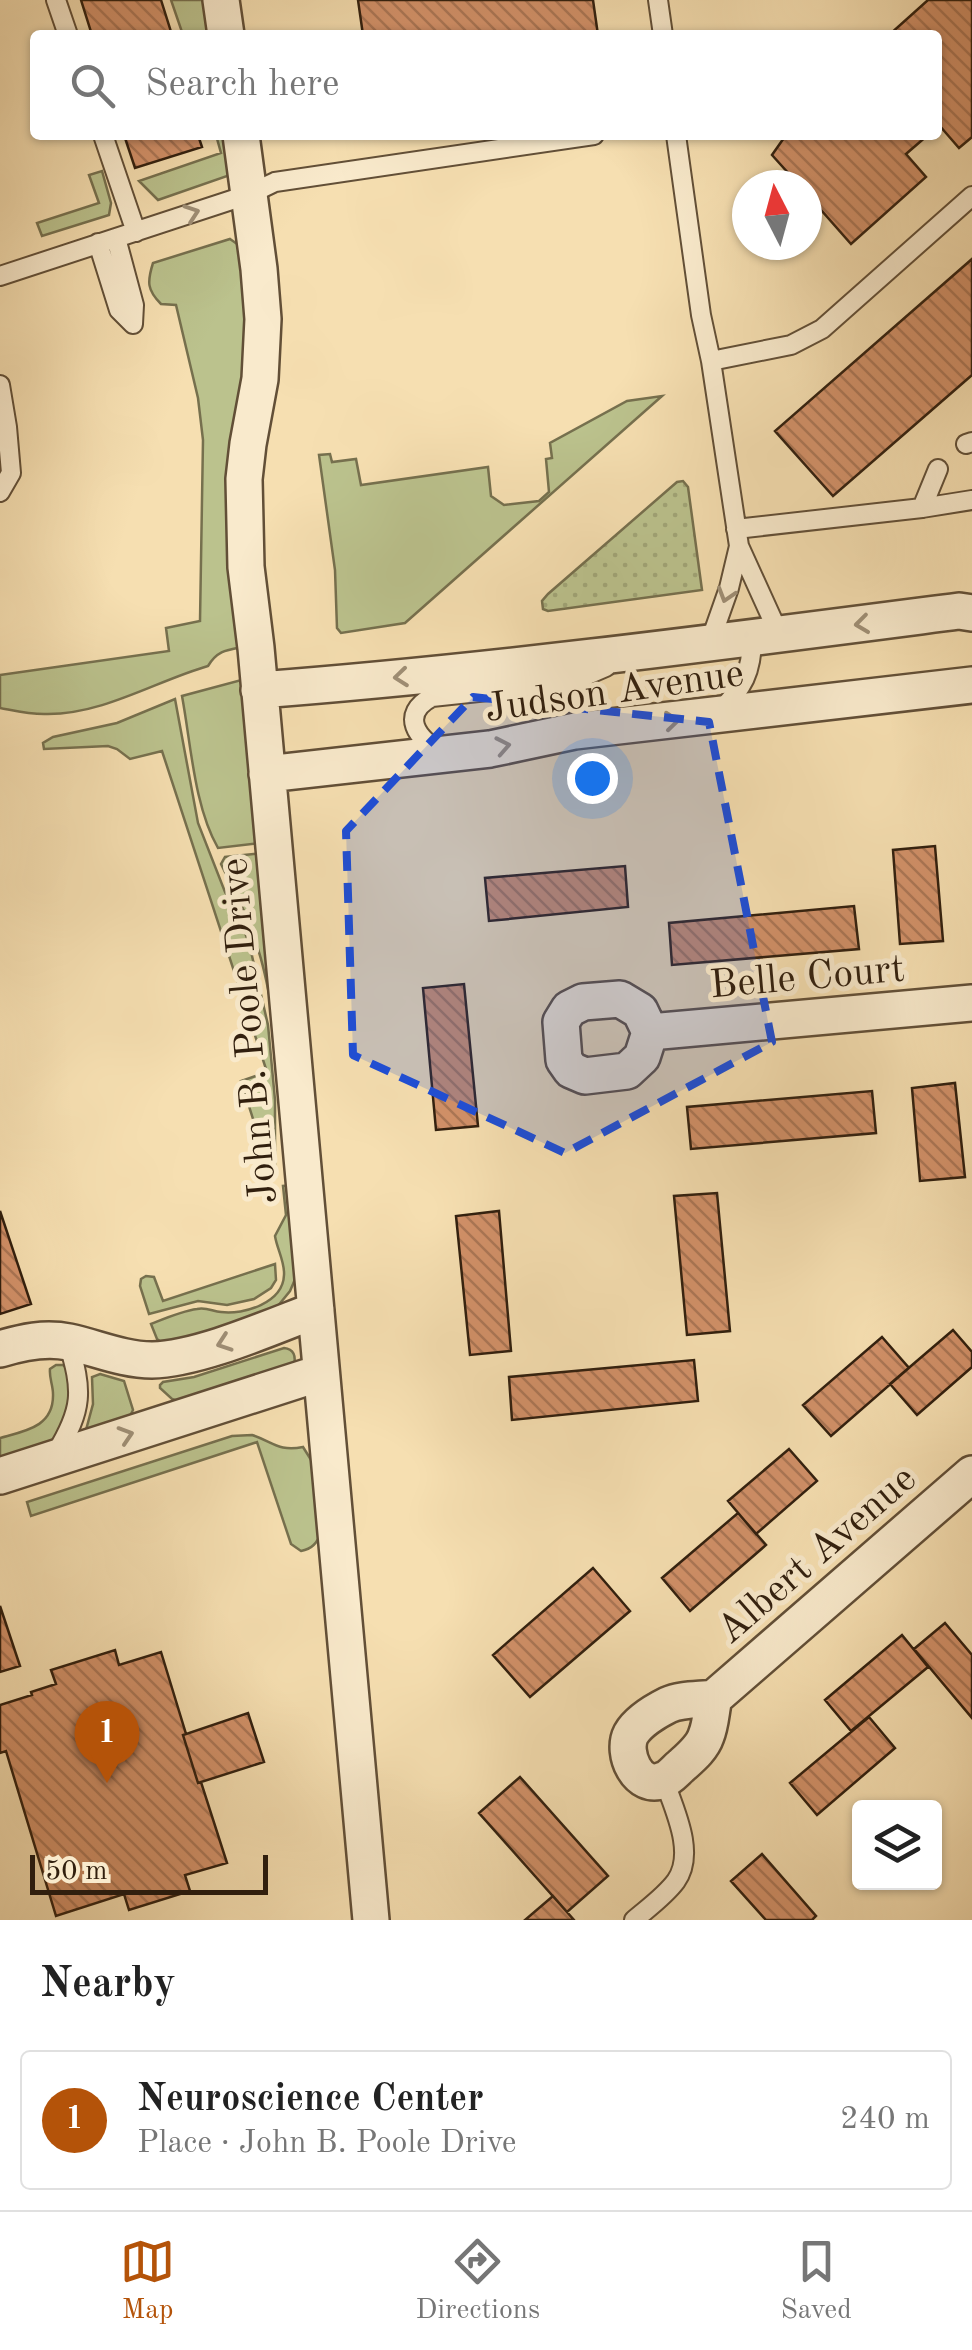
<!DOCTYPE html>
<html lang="en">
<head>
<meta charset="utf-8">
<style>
  :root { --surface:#fff; --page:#f6f6f6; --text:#222; --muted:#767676; --line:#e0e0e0; --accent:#b45309 }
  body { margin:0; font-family:"Old Standard TT",serif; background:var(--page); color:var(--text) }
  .controls { position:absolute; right:30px; bottom:30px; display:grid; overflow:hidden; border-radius:10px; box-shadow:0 2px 8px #0004 }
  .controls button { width:90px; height:90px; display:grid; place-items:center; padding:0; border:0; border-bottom:2px solid var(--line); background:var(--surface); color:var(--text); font:50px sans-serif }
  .compass { position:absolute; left:732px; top:170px; width:90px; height:90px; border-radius:50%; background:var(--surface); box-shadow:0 2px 8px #0004; rotate:354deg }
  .scale { position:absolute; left:30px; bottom:25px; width:238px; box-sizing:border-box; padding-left:10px; border:5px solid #311f0e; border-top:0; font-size:28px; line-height:35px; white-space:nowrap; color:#311f0e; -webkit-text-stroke:8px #f9eacc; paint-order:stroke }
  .you { position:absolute; left:592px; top:778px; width:35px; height:35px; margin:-25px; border:8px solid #fff; border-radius:50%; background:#1a73e8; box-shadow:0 0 0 15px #1a73e833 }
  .badge { display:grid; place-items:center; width:65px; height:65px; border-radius:50%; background:var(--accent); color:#fff; font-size:32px; font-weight:700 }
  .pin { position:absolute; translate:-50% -82px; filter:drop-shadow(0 2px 5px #0008) }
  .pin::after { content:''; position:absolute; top:52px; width:35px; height:30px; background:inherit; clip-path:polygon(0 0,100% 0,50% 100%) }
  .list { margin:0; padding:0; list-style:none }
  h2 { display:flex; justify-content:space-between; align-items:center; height:130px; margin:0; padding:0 40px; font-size:42px }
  h2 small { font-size:32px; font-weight:400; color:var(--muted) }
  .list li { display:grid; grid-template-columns:65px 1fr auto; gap:30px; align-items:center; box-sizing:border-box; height:140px; margin:0 20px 20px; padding:0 20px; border:2px solid var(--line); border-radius:10px }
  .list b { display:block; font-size:38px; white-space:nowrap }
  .list p { margin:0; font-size:32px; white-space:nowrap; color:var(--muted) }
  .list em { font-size:32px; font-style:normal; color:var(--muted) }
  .icon { flex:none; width:55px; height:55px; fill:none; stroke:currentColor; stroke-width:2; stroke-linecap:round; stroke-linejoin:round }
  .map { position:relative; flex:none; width:972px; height:1920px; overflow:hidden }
  .search { position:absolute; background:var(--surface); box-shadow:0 2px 8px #0004; left:30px; right:30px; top:30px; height:110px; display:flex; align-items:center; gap:25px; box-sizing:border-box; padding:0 35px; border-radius:10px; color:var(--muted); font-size:38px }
  .sheet { height:290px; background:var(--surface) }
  nav { display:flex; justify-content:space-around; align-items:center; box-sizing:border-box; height:140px; border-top:2px solid var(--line); background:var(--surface); font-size:28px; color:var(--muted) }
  nav a { display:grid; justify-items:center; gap:5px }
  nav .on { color:var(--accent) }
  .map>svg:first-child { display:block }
  .grass { fill:#bbc28d; stroke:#76704e; stroke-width:2.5 }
  .garden { fill:url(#garden-dots); stroke:#76704e; stroke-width:2.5 }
  .building { fill:url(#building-back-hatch); stroke:#311f0e; stroke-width:2.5 }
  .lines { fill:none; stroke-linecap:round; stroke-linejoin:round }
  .service-casing { stroke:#624f37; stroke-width:22 }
  .minor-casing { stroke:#624f37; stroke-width:40 }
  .service { stroke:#f9eacc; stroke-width:18 }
  .minor { stroke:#f9eacc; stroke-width:35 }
  .oneway { stroke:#9f8f76 }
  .marked { fill:#1d4ed8; fill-opacity:0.2; stroke:#1d4ed8; stroke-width:8; stroke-dasharray:20 12; stroke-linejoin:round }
  .labels { text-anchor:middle; stroke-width:10; stroke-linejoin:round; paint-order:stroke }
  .street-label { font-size:40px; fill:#311f0e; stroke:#f9eacc }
</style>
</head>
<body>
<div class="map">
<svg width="972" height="1920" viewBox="0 0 972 1920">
  <defs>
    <pattern id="garden-dots" width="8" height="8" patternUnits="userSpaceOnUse" patternTransform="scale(2.5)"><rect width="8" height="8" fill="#bbc28d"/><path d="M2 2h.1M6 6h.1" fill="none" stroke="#a1a678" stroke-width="1.8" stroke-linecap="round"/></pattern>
    <pattern id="building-back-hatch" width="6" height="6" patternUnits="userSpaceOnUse" patternTransform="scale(2.5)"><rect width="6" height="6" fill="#d29169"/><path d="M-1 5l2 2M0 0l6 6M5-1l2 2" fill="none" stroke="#ab7655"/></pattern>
  </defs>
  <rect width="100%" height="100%" fill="#f6dfb1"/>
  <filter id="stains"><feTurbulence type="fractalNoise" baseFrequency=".002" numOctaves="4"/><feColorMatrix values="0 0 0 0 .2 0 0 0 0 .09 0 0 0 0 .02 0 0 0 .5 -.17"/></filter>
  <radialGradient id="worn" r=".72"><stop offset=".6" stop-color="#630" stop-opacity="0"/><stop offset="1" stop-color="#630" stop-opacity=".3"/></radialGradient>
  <!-- grass -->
  <path class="grass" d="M171 0H209L214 35H183Z
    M216 135H227L233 174 158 200 139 181 221 153Z
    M102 171 111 203 109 215 42 236 37 223 99 203 89 175Z
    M230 239 240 246 253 331 242 647C226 650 217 651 208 666 156 681 104 714 48 714 32 715 16 711 0 708V675L169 651 166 628 200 621 203 440 198 398 176 305 161 304C147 290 147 282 153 263Z
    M662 396 405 623 341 633 337 628 335 570 319 455 330 454 332 462 356 459 361 485 488 467 491 496 504 505 539 501 549 492 546 459 552 458 550 443 627 401Z
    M245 679 260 843 218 848C194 806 191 744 182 696Z
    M175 699 198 823 225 892 241 923 249 943 268 1025 275 1100V1178L272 1179 241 1081 267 1072 162 751 130 759 117 749 108 746 44 749 43 743 53 737 117 723Z
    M262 853 275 1026C270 999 266 972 257 946 249 917 234 891 221 864L225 857Z
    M295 1185 299 1270 290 1291 277 1307 187 1341 162 1343 157 1339 151 1324C166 1318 182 1311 197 1309 206 1307 212 1311 221 1312 244 1315 283 1303 284 1275 285 1262 277 1249 275 1236L286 1215 283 1186Z
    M275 1264 276 1280 271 1288 254 1299 227 1305 198 1301 149 1314 140 1286 141 1279 146 1276 154 1277 163 1301Z
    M284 1348C294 1349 296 1356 294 1365L178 1401 172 1399 160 1388V1385L163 1382 194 1377Z
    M56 1365H63L69 1370 74 1402 52 1443 0 1463V1438C25 1431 54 1427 53 1394 53 1385 49 1378 50 1369Z
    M100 1374 124 1381 133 1410 129 1418 86 1430 93 1404 92 1377Z
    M252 1435C273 1442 279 1452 303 1447L313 1463 321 1533C317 1543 312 1549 301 1551L291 1544 257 1442 31 1516 27 1502 232 1436Z"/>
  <!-- garden -->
  <path class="garden" d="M683 481 688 487 702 590 548 611 543 609 542 601 548 594 677 482Z"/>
  <!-- building -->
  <path class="building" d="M81 0H161L172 35H92Z
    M358 0H593L598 35H363Z
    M928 0H972V137L959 148 939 125 937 127V35H889Z
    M124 135H198L202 147 135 168Z
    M786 135H928L906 154 926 177 851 244 807 194V185H799L772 155Z
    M972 259V375L833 496 775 431Z
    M935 846 943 941 900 944 893 850Z
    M625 866 628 907 489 921 485 878Z
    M854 906 859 949 672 965 669 923Z
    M464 984 478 1126 436 1130 423 988Z
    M955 1083 965 1177 920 1181 912 1088Z
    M872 1091 876 1133 691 1149 687 1107Z
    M717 1193 730 1331 687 1335 674 1196Z
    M0 1211 31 1304 0 1314Z
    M499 1211 511 1351 470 1355 456 1216Z
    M953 1330 972 1352V1367L917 1415 890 1384Z
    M882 1337 909 1368 831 1436 803 1405Z
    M694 1360 698 1401 512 1420 509 1377Z
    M789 1449 817 1481 756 1534 728 1501Z
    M738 1513 766 1545 690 1611 662 1578Z
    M593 1568 630 1611 530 1697 493 1655Z
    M0 1606 20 1666 0 1672Z
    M945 1623 972 1655V1718L914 1649Z
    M902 1635 928 1667 851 1731 825 1700Z
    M115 1650 119 1665 161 1652 186 1734 183 1735 198 1783 201 1782 227 1863 185 1875 190 1891 129 1910 124 1894 56 1916 6 1751 0 1753V1705L32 1695 31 1692 56 1684 51 1670Z
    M248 1713 264 1762 198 1783 183 1735Z
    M869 1717 895 1748 817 1815 790 1783Z
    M520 1777 608 1876 567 1912 479 1813Z
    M762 1854 816 1916 812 1920H766L731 1881Z
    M553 1896 574 1920H525Z"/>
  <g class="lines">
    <!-- service casing -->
    <g class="service-casing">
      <path id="service" d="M56 0 68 35
        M658 0 663 35
        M103 135 136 232
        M676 135 701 315 711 361 739 546 779 634
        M116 238 134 305 133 324
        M98 243 119 310 133 324
        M0 276 250 194 275 182 594 135
        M711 361 791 345 822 329 972 196
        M0 385 7 427 11 473 0 492
        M966 444 972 442
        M922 508 938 469
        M736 529 922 508 972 500
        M710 642 729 588 739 546
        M719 712C743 688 752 672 752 638
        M442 752C417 740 399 714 432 697L571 682 606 667
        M56 1453C83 1409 83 1391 68 1342
        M634 1920C648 1908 665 1896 676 1881 696 1853 674 1809 664 1780"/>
    </g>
    <!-- minor casing -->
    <g class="minor-casing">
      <path id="minor" d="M221 0 226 35
        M241 135 259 269 263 319 260 379 248 444 244 479 246 567 256 648 371 1920
        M259 690C493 672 727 641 959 611L972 613
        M267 774 490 749 575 731 972 685
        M620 999 640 1011 650 1032 642 1057 627 1071 585 1076 571 1070 564 1060 561 1022 569 1009 583 1002Z
        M650 1032 972 1003
        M0 1349C22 1342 45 1337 69 1342 97 1348 123 1360 152 1360 199 1359 271 1327 316 1310
        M0 1476 320 1373
        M714 1698C711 1710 711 1724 706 1736 702 1748 691 1757 681 1766 676 1770 670 1778 663 1780 638 1791 621 1753 631 1734 638 1722 656 1711 668 1705 681 1699 699 1700 714 1698L972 1474"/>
    </g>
    <!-- service -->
    <use href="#service" class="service"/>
    <!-- minor -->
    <use href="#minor" class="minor"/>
  </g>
  <!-- one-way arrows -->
  <defs><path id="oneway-chevron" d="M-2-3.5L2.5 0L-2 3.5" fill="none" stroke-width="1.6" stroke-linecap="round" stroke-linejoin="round" transform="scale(2.5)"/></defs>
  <g class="oneway">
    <use href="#oneway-chevron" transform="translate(192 213) rotate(-19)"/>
    <use href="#oneway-chevron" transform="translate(726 595) rotate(107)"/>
    <use href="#oneway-chevron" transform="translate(862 624) rotate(173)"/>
    <use href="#oneway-chevron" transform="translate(401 677) rotate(174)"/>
    <use href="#oneway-chevron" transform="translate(672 721) rotate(-6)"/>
    <use href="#oneway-chevron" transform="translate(503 746) rotate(-11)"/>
    <use href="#oneway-chevron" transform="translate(224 1343) rotate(161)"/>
    <use href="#oneway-chevron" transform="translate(126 1435) rotate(-18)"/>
  </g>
  <!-- marked area -->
  <path class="marked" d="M473 697 709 722 772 1042 565 1153 353 1055 346 831Z"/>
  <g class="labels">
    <!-- street labels -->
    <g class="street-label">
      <text transform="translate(614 689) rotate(-8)" y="14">Judson Avenue</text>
      <text transform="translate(807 975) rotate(-5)" y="14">Belle Court</text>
      <text transform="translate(247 1031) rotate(-95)" y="14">John B. Poole Drive</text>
      <text transform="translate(815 1553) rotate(-41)" y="14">Albert Avenue</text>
    </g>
  </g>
  <rect width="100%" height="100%" filter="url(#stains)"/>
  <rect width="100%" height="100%" fill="url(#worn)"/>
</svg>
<div class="controls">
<button><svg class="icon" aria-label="layers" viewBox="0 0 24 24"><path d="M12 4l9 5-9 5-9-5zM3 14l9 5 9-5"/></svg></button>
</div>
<svg class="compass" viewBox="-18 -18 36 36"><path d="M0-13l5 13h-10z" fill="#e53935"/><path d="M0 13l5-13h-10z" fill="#767676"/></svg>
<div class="scale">50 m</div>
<div class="you"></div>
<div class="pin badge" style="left:107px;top:1783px">1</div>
<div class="search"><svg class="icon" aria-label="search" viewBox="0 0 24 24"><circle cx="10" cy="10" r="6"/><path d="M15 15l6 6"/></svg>Search here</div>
</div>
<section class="sheet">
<h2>Nearby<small></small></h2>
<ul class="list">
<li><span class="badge">1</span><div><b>Neuroscience Center</b><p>Place · John B. Poole Drive</p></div><em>240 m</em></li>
</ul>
</section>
<nav>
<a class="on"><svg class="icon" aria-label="map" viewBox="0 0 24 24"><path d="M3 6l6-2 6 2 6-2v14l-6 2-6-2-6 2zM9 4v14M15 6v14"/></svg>Map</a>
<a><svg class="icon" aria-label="directions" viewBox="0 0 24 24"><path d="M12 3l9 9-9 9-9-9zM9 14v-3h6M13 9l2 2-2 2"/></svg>Directions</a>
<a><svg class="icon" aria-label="saved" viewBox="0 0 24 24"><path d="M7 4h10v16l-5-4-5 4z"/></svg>Saved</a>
</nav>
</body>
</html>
